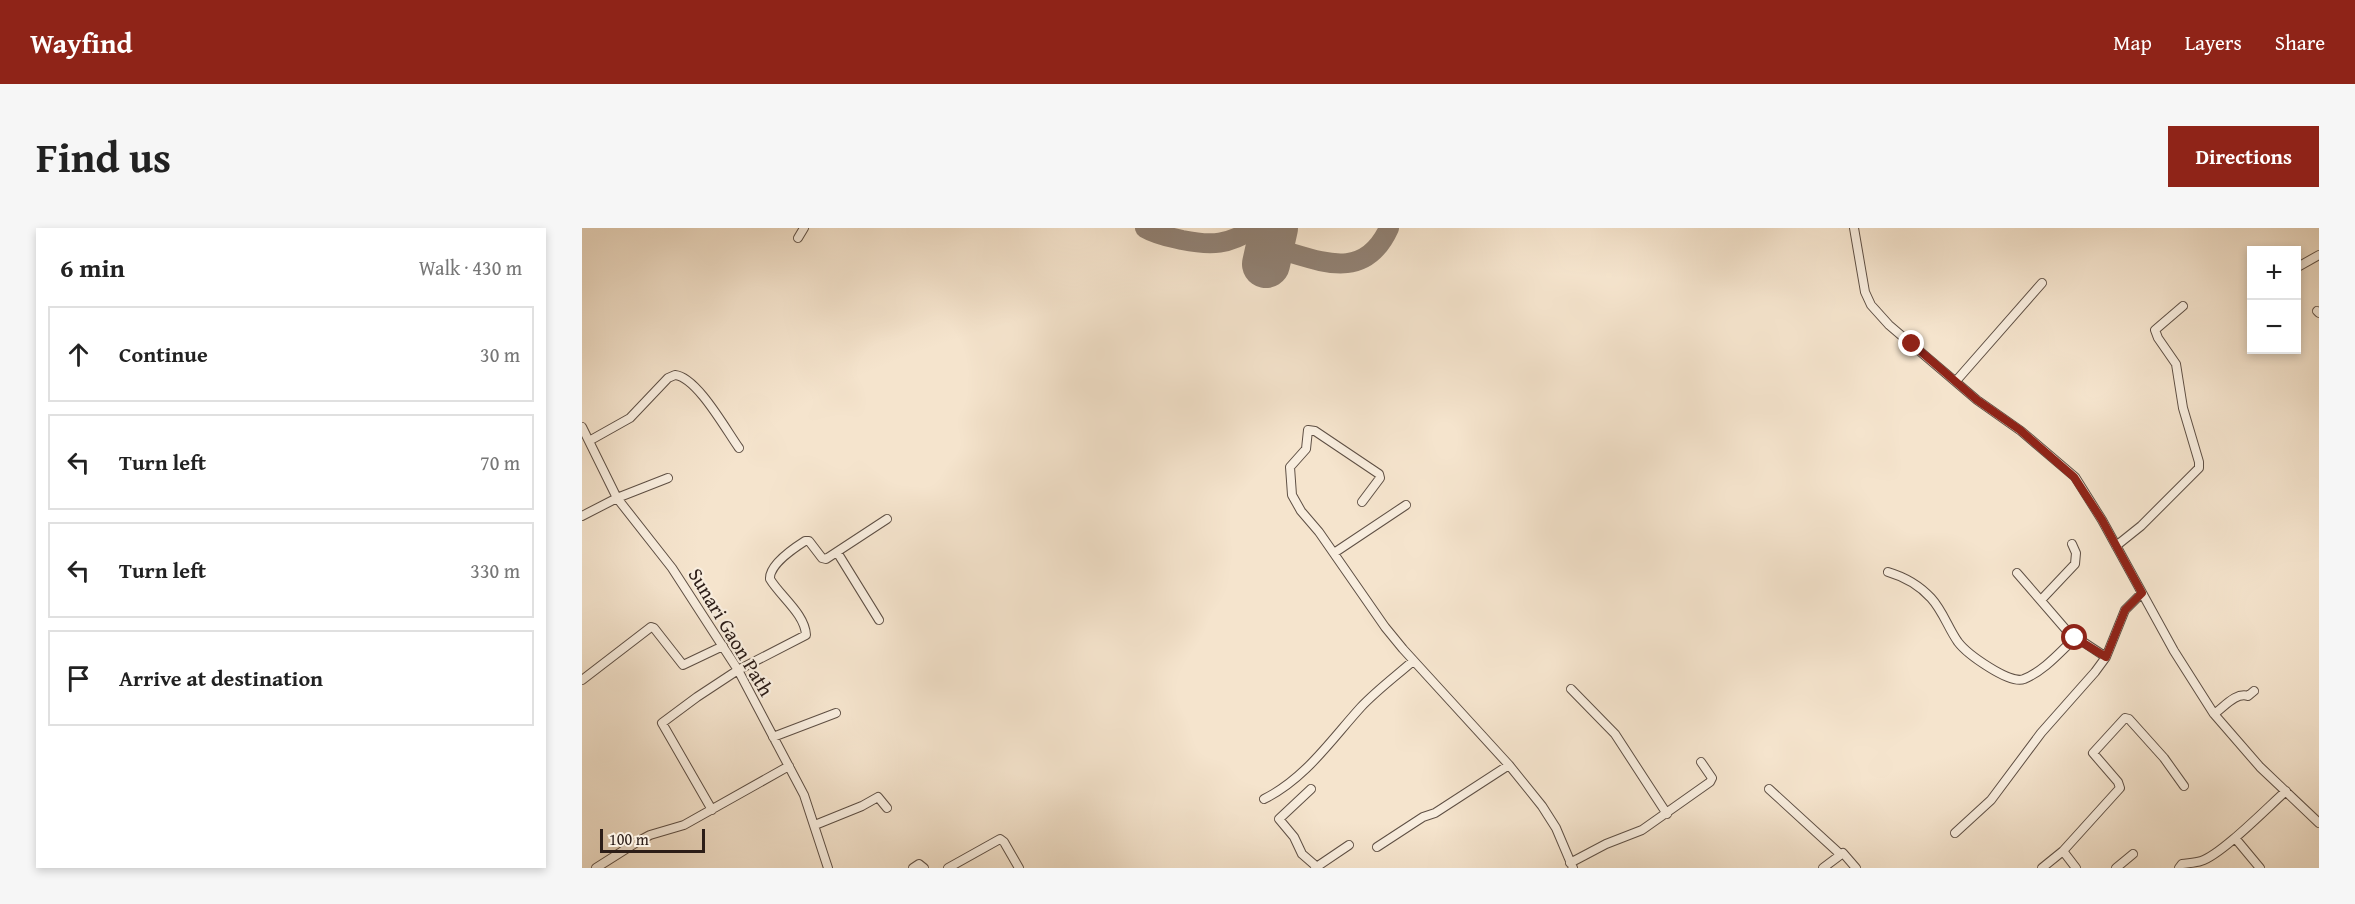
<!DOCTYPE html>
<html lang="en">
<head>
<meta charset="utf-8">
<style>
  :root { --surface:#fff; --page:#f6f6f6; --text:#222; --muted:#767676; --line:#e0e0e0; --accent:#8f2418 }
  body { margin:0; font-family:"Gentium Book Plus",serif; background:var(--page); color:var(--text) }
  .controls { position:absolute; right:18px; top:18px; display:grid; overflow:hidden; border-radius:0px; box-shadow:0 3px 9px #0003 }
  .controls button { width:54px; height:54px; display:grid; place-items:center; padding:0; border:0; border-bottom:2px solid var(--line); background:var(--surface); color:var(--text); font:30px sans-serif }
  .scale { position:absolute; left:18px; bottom:15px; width:105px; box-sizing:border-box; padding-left:6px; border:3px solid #2c1d17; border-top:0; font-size:16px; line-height:21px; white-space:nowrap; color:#2c1d17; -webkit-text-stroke:4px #f8edde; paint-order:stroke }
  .stop { position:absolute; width:18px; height:18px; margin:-14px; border:4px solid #8f2418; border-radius:50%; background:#fff }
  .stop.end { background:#8f2418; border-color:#fff; box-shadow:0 2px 6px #0008 }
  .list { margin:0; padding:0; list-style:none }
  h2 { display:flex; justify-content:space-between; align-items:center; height:78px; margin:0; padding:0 24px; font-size:26px }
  h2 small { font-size:20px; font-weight:400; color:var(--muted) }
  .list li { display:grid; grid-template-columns:39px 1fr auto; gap:18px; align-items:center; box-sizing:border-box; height:96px; margin:0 12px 12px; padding:0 12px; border:2px solid var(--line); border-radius:0px }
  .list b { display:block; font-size:22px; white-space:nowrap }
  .list em { font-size:20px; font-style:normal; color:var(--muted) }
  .icon { flex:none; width:33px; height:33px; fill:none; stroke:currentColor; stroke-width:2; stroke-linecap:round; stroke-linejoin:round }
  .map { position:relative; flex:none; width:1737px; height:640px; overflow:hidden; border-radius:0px }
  header { display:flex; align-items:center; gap:36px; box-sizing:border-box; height:84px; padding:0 30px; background:var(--accent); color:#fff }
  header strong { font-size:28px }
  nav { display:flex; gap:33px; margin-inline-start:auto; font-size:21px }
  .intro { display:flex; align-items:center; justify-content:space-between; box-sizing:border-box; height:144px; padding:0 36px }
  h1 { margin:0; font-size:42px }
  .button { padding:15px 27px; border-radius:0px; background:var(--accent); color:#fff; font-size:21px; font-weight:700 }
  main { display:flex; gap:36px; padding:0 36px }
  aside { flex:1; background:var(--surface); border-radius:0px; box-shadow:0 3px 9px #0003 }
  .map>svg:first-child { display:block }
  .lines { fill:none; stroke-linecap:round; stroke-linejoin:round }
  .taxiway { stroke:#908072; stroke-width:20 }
  .runway { stroke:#908072; stroke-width:48 }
  .minor-casing { stroke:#5e4f44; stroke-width:10 }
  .minor { stroke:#f8edde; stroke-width:8 }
  .route { stroke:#8f2418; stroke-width:8 }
  .labels { text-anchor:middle; stroke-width:4.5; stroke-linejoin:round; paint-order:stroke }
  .street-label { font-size:20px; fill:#2c1d17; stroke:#f8edde }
</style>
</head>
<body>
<header>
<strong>Wayfind</strong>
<nav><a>Map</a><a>Layers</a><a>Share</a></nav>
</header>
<div class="intro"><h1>Find us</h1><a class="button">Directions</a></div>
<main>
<aside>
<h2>6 min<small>Walk · 430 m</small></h2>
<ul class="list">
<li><svg class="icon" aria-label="ahead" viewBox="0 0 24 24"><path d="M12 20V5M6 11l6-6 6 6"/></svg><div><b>Continue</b></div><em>30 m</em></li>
<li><svg class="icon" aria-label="left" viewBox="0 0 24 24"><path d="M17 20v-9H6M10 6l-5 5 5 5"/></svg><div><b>Turn left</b></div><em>70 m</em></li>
<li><svg class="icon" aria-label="left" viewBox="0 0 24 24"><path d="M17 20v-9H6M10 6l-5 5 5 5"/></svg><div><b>Turn left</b></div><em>330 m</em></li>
<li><svg class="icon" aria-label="arrive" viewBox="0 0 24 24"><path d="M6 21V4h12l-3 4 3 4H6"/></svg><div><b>Arrive at destination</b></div></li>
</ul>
</aside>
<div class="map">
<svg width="1737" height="640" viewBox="0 0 1737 640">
  <rect width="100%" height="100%" fill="#f5e4cd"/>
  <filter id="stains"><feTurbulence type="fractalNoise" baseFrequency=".00333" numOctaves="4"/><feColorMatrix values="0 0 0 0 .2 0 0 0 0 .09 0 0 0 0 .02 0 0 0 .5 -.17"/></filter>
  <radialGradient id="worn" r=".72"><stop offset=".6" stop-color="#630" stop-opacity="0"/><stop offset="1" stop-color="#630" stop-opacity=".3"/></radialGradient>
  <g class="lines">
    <!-- taxiway -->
    <path class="taxiway" d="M563 0C575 7 587 9 600 12 630 18 646 17 673 0
      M688 19C735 31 781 57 807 0"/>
    <!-- runway -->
    <path class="runway" d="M684 36 692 0"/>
    <!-- minor casing -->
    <g class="minor-casing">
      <path id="minor" d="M1272 0 1283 64 1289 77 1307 97 1395 172 1439 203 1493 249 1520 292 1592 423 1632 486 1678 539 1737 595
        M216 10 222 0
        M1714 40 1737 27
        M1735 83 1737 85
        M1374 153 1460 55
        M0 199 35 270 90 340 156 442 222 567 246 640
        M7 213 48 190 86 150 93 147C115 149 144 202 157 220
        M780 274 798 250 797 246 733 203 726 202 724 221 708 239 710 267 719 283 737 304 803 399 821 421 927 537 960 578 974 600 991 640
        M0 288 35 270 86 250
        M1534 318 1559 298 1617 240V234L1601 180 1594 136 1576 110 1573 102 1601 78
        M255 324 297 392
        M752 325 824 277
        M1306 344C1323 349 1337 357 1349 370 1361 383 1366 400 1376 414 1385 426 1428 457 1442 451 1462 443 1478 424 1493 410
        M1435 345 1486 404 1524 429
        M1459 372 1493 336 1494 325 1490 316
        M0 452 69 399 72 400 101 437 141 418
        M989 461 1033 506 1085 586
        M1632 486C1642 479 1654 464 1666 468L1672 463
        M191 509 254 485
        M729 561 697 591 712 609 720 626 735 639
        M1187 561 1258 626
        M682 571C723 551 749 512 779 479 795 462 814 448 831 433
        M130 582 80 495 115 469 156 442 224 407C223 386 198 368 188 351 187 337 212 320 223 313H227L240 330 244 331 305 291
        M233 597 280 578 296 569 305 580
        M1373 605 1409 572 1459 505 1513 444 1524 429 1543 382 1560 365
        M1653 610 1678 640
        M795 619 841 589 853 585 927 537
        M988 635 1024 616 1060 602 1128 554 1130 550 1119 534
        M14 640 55 614 68 607 102 597 207 538
        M331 640 337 636 342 640
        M366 640 418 611 422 614 437 640
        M733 640 767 617
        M1241 640 1261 625 1274 640
        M1460 640 1481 623
        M1494 640 1481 623 1538 560 1536 554 1511 525 1543 490 1547 491 1582 530 1602 558
        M1534 640 1551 626
        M1597 640 1600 636C1606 635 1613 635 1619 633 1639 627 1686 579 1704 563"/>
    </g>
    <!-- minor -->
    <use href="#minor" class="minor"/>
  </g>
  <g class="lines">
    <!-- route -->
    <path class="route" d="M1330 116 1395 172 1438 202 1492 249 1520 292 1560 365 1543 382 1524 429 1493 410"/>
  </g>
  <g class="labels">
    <!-- street labels -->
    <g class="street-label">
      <text transform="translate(149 404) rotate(59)" y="7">Sunari Gaon Path</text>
    </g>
  </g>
  <rect width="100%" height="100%" filter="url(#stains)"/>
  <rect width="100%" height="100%" fill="url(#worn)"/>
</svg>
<div class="controls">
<button>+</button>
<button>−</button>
</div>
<div class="scale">100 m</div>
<div class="stop" style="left:1493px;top:410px"></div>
<div class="stop end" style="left:1330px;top:116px"></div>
</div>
</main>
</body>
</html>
